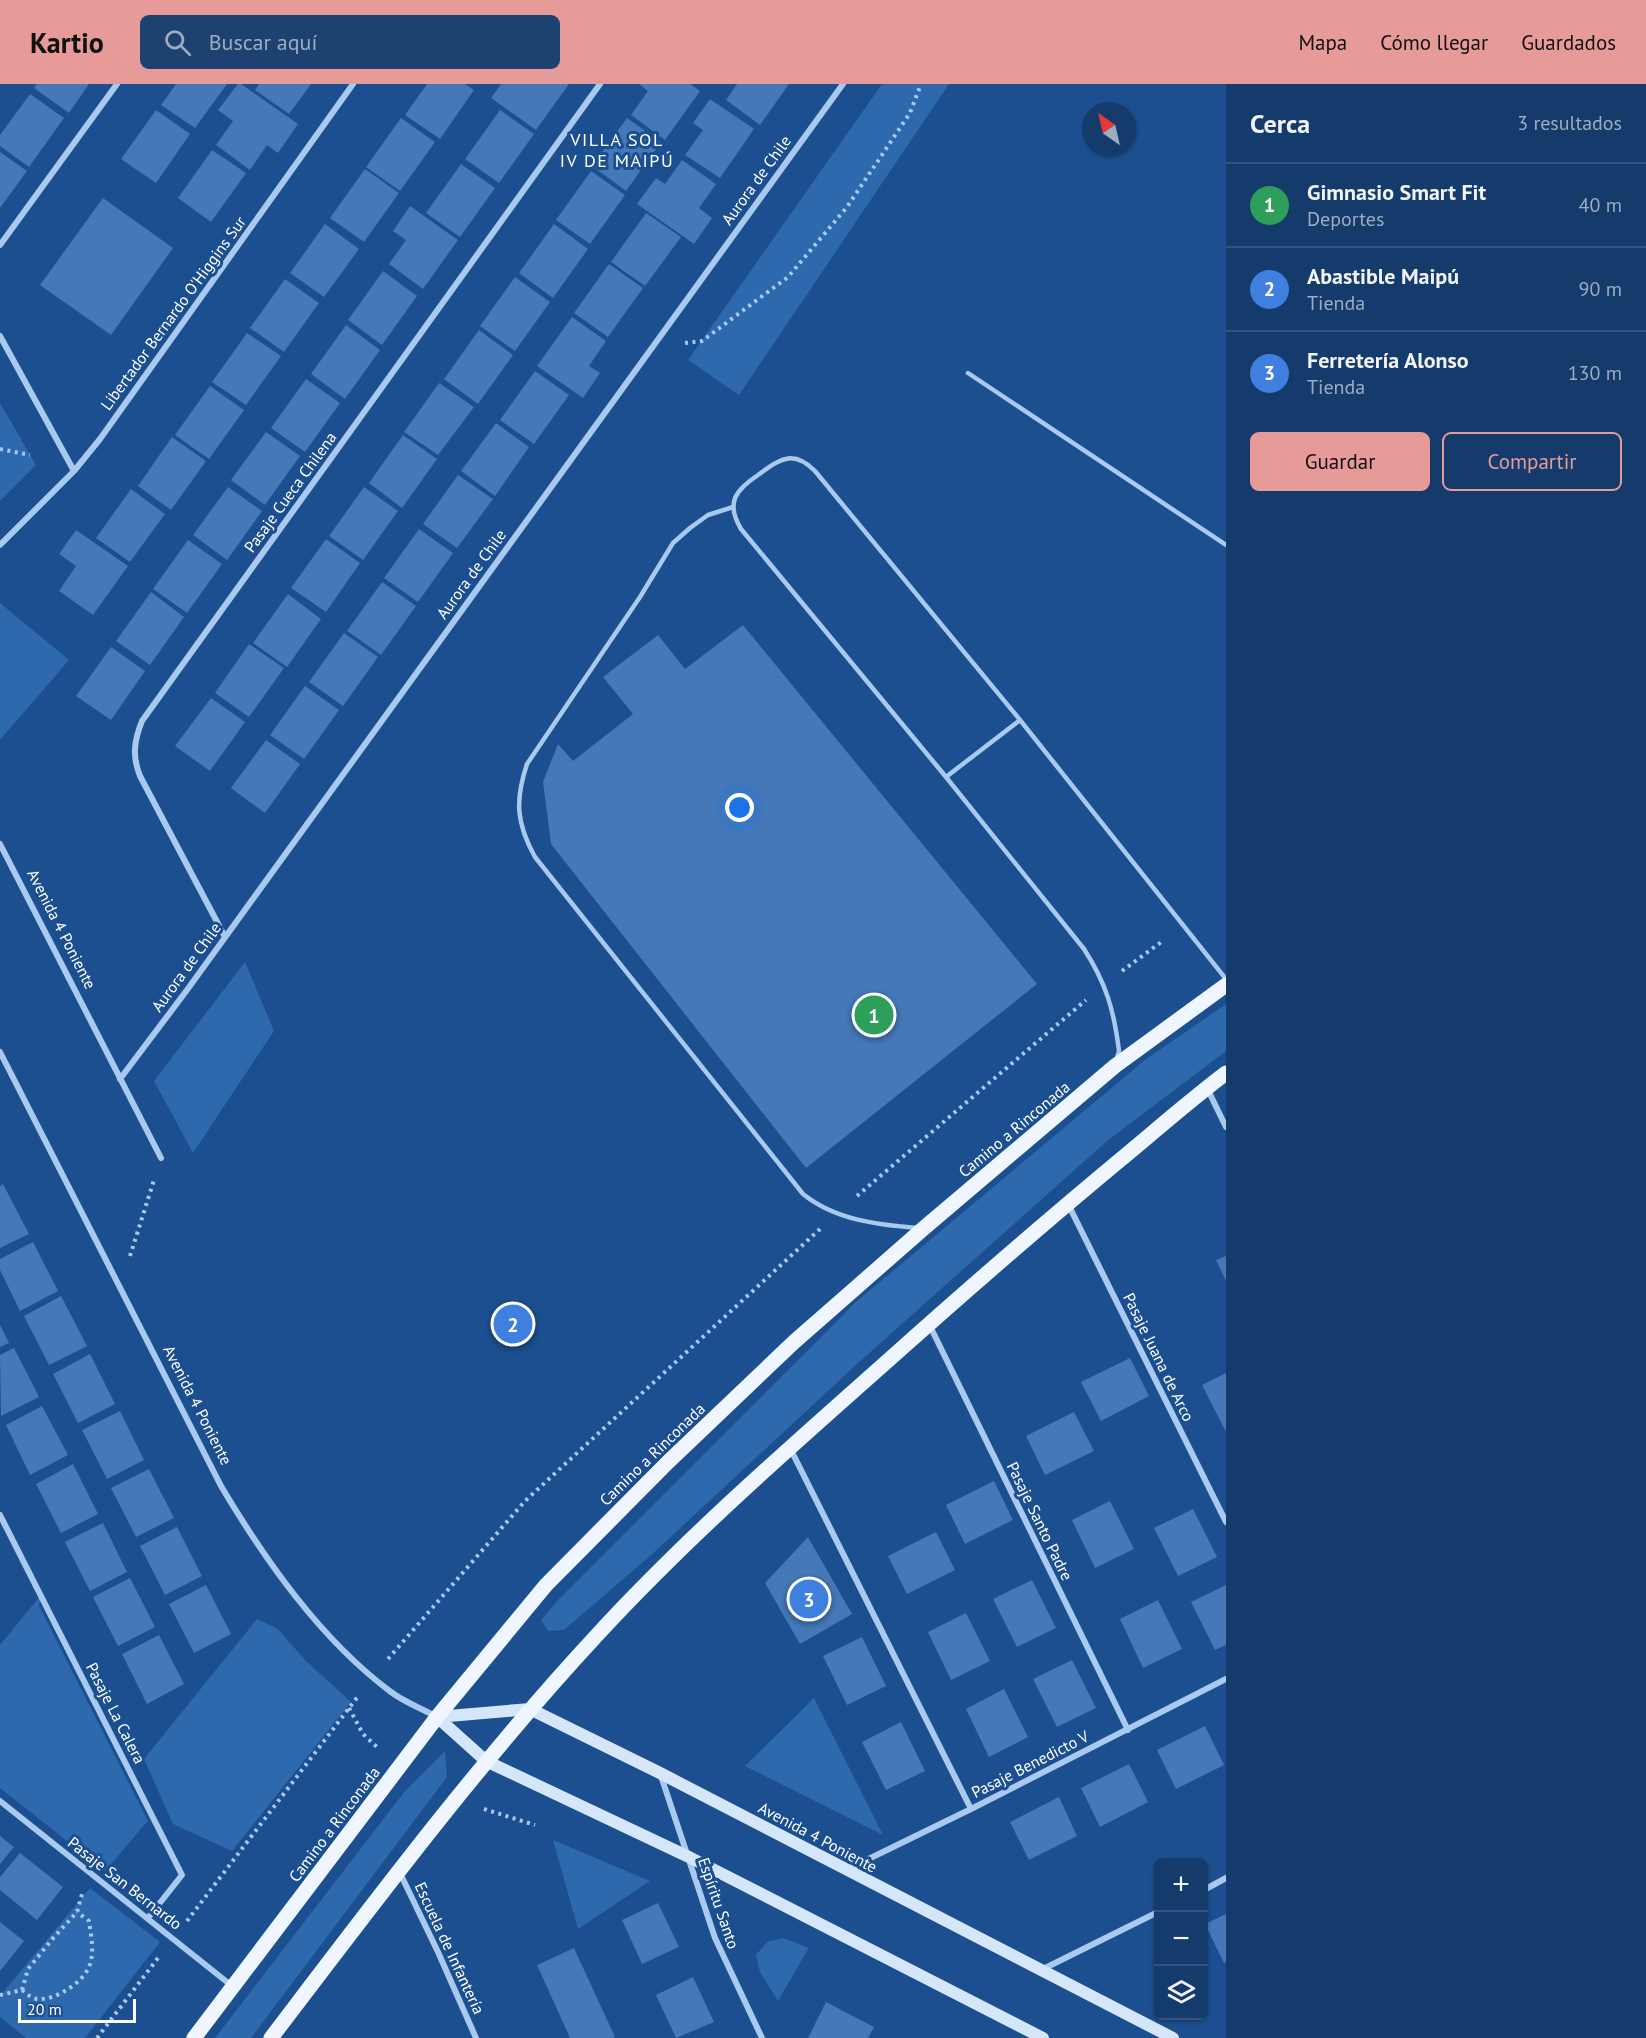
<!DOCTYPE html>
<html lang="es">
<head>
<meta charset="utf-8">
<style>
  :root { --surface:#143b6b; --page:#1d4271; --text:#f1f3f6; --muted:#9dadc1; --line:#33557e; --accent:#e69b98 }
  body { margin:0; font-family:"PT Sans",sans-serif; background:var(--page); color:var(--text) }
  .controls { position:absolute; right:18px; bottom:18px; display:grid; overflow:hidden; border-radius:9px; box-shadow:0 2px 4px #0004 }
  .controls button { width:54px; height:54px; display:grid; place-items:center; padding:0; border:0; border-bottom:2px solid var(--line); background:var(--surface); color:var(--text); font:30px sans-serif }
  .compass { position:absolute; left:1082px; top:18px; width:54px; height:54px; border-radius:50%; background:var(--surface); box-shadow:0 2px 4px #0004; rotate:326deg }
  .scale { position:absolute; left:18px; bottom:15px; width:118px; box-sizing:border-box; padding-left:6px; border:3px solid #fff; border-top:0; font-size:16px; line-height:21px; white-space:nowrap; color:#fff; -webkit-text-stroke:4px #1b4f8f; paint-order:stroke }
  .you { position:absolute; left:740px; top:724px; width:21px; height:21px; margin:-15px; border:4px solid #fff; border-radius:50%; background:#1a73e8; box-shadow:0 0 0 9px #1a73e833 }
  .badge { display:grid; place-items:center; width:39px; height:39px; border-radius:50%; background:var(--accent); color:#fff; font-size:20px; font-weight:700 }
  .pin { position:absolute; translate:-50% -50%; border:3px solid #fff; box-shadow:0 2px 6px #0006 }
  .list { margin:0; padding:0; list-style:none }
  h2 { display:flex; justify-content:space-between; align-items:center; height:78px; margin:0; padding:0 24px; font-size:26px }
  h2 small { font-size:20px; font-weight:400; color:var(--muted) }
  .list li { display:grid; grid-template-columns:39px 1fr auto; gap:18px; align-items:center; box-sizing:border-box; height:84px; padding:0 24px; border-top:2px solid var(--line) }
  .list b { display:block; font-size:22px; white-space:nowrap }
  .list p { margin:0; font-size:20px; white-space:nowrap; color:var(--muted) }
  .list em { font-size:20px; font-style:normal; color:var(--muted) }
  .actions { display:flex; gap:12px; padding:18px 24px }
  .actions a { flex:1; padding:14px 0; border:2px solid var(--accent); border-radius:9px; text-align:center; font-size:21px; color:var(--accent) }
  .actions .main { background:var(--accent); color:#111 }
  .icon { flex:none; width:33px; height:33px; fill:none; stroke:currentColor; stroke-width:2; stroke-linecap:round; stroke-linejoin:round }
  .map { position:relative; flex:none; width:1226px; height:1954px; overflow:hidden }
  header { display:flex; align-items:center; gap:36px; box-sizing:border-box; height:84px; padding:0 30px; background:var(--accent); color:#111 }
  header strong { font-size:28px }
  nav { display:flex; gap:33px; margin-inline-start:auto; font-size:21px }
  .search { width:420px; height:54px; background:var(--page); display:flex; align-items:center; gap:15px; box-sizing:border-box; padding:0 21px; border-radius:9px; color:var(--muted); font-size:22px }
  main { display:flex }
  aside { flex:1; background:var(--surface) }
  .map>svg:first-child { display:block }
  .green { fill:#2e69ad }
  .building { fill:#4478b7 }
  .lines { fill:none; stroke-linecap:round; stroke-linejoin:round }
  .path { stroke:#a9c9ee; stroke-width:4; stroke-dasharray:3 4.5; stroke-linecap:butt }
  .lane { stroke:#a9c9ee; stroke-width:4.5 }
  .street { stroke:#a9c9ee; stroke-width:6 }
  .secondary { stroke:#d6e6fa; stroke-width:12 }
  .primary { stroke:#f0f6ff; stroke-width:15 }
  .labels { text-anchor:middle; stroke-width:6; stroke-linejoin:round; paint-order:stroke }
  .street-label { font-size:16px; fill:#fff; stroke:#1b4f8f }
  .neighbourhood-label { font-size:18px; letter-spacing:1.5px; fill:#fff; stroke:#1b4f8f }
</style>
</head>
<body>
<header>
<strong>Kartio</strong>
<div class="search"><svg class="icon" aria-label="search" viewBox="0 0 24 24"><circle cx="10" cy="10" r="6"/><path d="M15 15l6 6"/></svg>Buscar aquí</div>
<nav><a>Mapa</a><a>Cómo llegar</a><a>Guardados</a></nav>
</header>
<main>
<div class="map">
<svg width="1226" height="1954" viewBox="0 0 1226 1954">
  <rect width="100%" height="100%" fill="#1b4f8f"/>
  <!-- green -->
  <path class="green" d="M882 0H949L739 311 688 276Z
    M0 319 36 381 0 417Z
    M0 519 69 576 0 656Z
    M245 878 274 947 193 1069 154 997Z
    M1226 920V967L1107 1057 857 1280 649 1473 564 1546 548 1547 541 1536 560 1514 856 1218 1145 976Z
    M41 1511 39 1522 148 1737 105 1787 0 1704V1561Z
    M257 1535 278 1545 305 1576 351 1618 232 1767 173 1740 144 1675Z
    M814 1614 883 1751 745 1682Z
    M445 1667 447 1693 251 1954H215L405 1707Z
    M553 1756 650 1797 578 1845Z
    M90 1804 160 1858 85 1954H26L0 1933V1912Z
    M783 1854 809 1864 778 1917 760 1888 756 1871 767 1858Z"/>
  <!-- building -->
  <path class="building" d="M37 0H89L69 29 34 4Z
    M176 0H227L195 44 161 21Z
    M238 0H241L298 40 278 69 267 61 250 86 216 61 233 37 218 26Z
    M259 0H311L289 30 255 6Z
    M427 0H465L474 6 440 55 405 31Z
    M501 0H569L536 46 491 14Z
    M639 0H690L700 7 665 56 631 31 648 7Z
    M737 0H789L760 41 726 16Z
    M30 10 64 34 29 83 0 62V51Z
    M710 15 754 45 720 94 685 71 703 46 693 39Z
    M156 26 190 50 156 99 121 75Z
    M500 26 534 50 499 99 465 75Z
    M401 34 435 58 400 107 366 83Z
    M627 34 661 58 626 107 592 82Z
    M212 66 246 89 211 138 178 114Z
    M0 68 27 87 0 124Z
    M682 76 716 100 699 124 712 134 694 160 637 120 656 94 665 100Z
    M461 80 495 104 460 153 426 129Z
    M365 85 399 109 364 158 330 134Z
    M591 87 625 111 590 160 556 136Z
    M103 114 173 164 111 251 40 201Z
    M410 122 458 156 423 205 389 180 406 156 393 147Z
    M646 129 681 153 645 202 611 178Z
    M325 140 359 165 324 213 290 189Z
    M554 140 588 165 553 214 519 189Z
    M609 180 643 204 608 253 574 229Z
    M383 187 417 212 382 261 348 236Z
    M515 193 550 218 515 267 480 242Z
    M285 195 319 219 284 268 250 244Z
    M572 233 606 257 589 282 600 289 583 314 537 282Z
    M346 241 380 266 345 315 311 290Z
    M479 246 513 271 478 320 444 295Z
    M247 249 281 272 246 321 212 298Z
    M535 287 569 311 534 360 500 336Z
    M306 295 340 319 305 368 271 344Z
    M439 299 474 323 438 371 404 348Z
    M210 302 244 326 209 375 175 351Z
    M496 339 529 363 495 412 461 387Z
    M266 348 300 372 265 421 231 396Z
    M403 351 437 375 402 424 369 399Z
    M172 353 206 377 171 426 138 402Z
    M458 391 493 415 457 464 423 440Z
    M228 403 262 427 227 476 193 451Z
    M364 403 398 427 363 476 329 452Z
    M131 405 165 430 130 478 96 454Z
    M419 445 453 469 418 518 384 494Z
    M76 446 128 482 93 531 59 507 76 482 59 470Z
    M326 455 360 479 326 528 291 504Z
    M188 456 222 480 187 529 153 505Z
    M382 498 416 522 381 571 347 547Z
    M151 508 184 533 150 581 116 557Z
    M288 510 321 535 287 583 253 559Z
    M743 541 1037 900 806 1084 551 760 543 698 558 660 573 677 633 630 603 593 658 551 685 585Z
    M344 549 378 573 343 622 309 598Z
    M249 560 284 584 249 633 215 609Z
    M111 563 145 587 111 636 76 612Z
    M305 602 339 626 304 675 270 651Z
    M211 614 245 638 210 687 175 662Z
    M266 656 300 680 265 729 231 704Z
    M3 1100 29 1150 0 1164V1102Z
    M33 1158 58 1207 20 1227 0 1186V1175Z
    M1226 1172V1197L1216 1176Z
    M61 1212 87 1262 49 1281 24 1232Z
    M0 1241 9 1259 0 1263Z
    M14 1264 39 1313 1 1332 0 1271Z
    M90 1270 115 1320 78 1339 53 1290Z
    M1130 1274 1149 1312 1101 1337 1081 1298Z
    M1226 1289V1348L1202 1301Z
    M42 1322 68 1371 30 1391 6 1341Z
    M120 1327 144 1376 107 1395 82 1346Z
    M1074 1328 1094 1367 1045 1391 1026 1352Z
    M73 1380 98 1430 61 1449 36 1400Z
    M149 1385 174 1434 136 1453 111 1404Z
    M994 1397 1013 1436 965 1460 946 1421Z
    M1110 1417 1134 1465 1095 1484 1072 1436Z
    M1193 1425 1217 1473 1178 1492 1154 1444Z
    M103 1439 127 1488 90 1507 65 1458Z
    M177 1443 202 1492 165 1511 140 1462Z
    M936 1448 955 1486 907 1510 888 1472Z
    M808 1453 852 1530 800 1560 765 1499Z
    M130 1494 155 1543 118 1562 93 1513Z
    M1032 1496 1056 1544 1017 1563 993 1515Z
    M206 1501 231 1550 194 1569 169 1520Z
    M1226 1501V1561L1215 1566 1191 1518Z
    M1158 1516 1182 1565 1143 1584 1120 1535Z
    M966 1529 990 1577 951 1596 928 1548Z
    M159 1551 184 1600 147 1620 122 1570Z
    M862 1553 886 1602 847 1621 823 1572Z
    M1072 1576 1096 1624 1057 1643 1033 1595Z
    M1004 1605 1028 1653 989 1673 966 1625Z
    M901 1638 925 1687 886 1706 862 1658Z
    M1205 1642 1224 1681 1176 1705 1157 1666Z
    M1129 1680 1148 1718 1100 1743 1081 1704Z
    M1059 1713 1077 1752 1029 1776 1010 1738Z
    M0 1752 14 1763 0 1780Z
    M20 1769 63 1803 37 1836 0 1806V1793Z
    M658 1819 679 1863 642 1880 622 1836Z
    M1226 1830V1878L1224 1879 1205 1840Z
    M0 1838 24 1857 0 1887Z
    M574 1864 615 1953 612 1954H570L537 1881Z
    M693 1893 714 1938 676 1954 656 1911Z
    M826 1918 874 1943 868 1954H808Z"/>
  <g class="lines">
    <!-- path -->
    <path class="path" d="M685 259 702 257 788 193 847 123 910 29 921 0
      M0 365 30 371
      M1122 887 1164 856
      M857 1112 1086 916
      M130 1172 154 1096
      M388 1575 525 1417 820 1145
      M349 1624 363 1650 378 1664
      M484 1725 535 1741
      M187 1837 359 1611
      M22 1906C27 1910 32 1915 38 1915 56 1916 82 1899 89 1883 95 1868 91 1852 89 1837L77 1828
      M0 1911 22 1906 28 1885 54 1853 77 1828 82 1810
      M97 1954 158 1874"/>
    <!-- lane -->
    <path class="lane" d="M968 289 1226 461
      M733 423 708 431 690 444 673 459 640 513 527 680C515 716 516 739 535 773L803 1110C835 1136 878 1141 919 1144
      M946 693 1020 636
      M1117 974 1119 967C1114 926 1106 899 1084 865L946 693 741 445C725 418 736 406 758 391 780 375 793 365 815 387L1020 636 1226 895"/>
    <!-- street -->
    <path class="street" d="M0 161 117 0
      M0 252 74 387
      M0 461 74 387 100 355 353 0
      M0 760 161 1074
      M225 853 140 692C132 672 134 657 142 637L600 0
      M0 968 221 1402C265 1476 321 1556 391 1608 404 1618 421 1624 435 1632
      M120 995 187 906 843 0
      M1208 1006 1226 1043
      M1069 1122 1226 1438
      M929 1240 1128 1646
      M790 1364 971 1725
      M0 1431 182 1791 148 1834
      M661 1692 715 1854 762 1954
      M0 1717 232 1902
      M848 1785 971 1725 1226 1595
      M399 1787 438 1868 476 1954
      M1204 1806 1226 1794
      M1041 1886 1158 1828"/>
    <!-- secondary -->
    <path class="secondary" d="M437 1633 530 1625 660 1689 1173 1954
      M437 1633 486 1677 689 1773 1043 1954"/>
    <!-- primary -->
    <path class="primary" d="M194 1954 437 1633 546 1501 668 1378 794 1258 924 1144 1115 982 1226 901
      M271 1954C376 1816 480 1677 598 1550 689 1451 792 1362 892 1273 967 1206 1043 1140 1120 1076 1155 1047 1189 1017 1226 989"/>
  </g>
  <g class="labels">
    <!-- street labels -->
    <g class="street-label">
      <text transform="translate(756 96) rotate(-54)" y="6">Aurora de Chile</text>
      <text transform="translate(173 229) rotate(-54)" y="6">Libertador Bernardo O'Higgins Sur</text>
      <text transform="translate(290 408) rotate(-54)" y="6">Pasaje Cueca Chilena</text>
      <text transform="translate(471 490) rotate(-54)" y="6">Aurora de Chile</text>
      <text transform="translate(62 845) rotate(63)" y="6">Avenida 4 Poniente</text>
      <text transform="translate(186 883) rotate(-54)" y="6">Aurora de Chile</text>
      <text transform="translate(1014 1045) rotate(-40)" y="6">Camino a Rinconada</text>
      <text transform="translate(1159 1273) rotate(64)" y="6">Pasaje Juana de Arco</text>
      <text transform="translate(198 1321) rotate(63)" y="6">Avenida 4 Poniente</text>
      <text transform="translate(652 1370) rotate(-44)" y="6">Camino a Rinconada</text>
      <text transform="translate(1040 1437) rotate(64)" y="6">Pasaje Santo Padre</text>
      <text transform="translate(116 1629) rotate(63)" y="6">Pasaje La Calera</text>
      <text transform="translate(1030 1680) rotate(-27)" y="6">Pasaje Benedicto V</text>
      <text transform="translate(334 1740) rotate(-53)" y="6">Camino a Rinconada</text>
      <text transform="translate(818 1753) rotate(28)" y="6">Avenida 4 Poniente</text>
      <text transform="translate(125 1799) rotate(38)" y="6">Pasaje San Bernardo</text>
      <text transform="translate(719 1819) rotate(71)" y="6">Espíritu Santo</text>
      <text transform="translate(450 1864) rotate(65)" y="6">Escuela de Infantería</text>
    </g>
    <!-- neighbourhood labels -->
    <g class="neighbourhood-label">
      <text x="617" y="62">VILLA SOL<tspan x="617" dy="21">IV DE MAIPÚ</tspan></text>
    </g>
  </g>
</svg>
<div class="controls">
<button>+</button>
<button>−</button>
<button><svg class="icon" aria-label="layers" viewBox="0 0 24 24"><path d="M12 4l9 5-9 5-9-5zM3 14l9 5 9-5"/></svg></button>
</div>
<svg class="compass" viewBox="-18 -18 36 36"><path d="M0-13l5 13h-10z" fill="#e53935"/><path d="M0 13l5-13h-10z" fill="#9dadc1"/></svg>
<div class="scale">20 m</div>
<div class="you"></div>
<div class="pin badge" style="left:874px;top:931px;background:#2e9e5b">1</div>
<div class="pin badge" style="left:513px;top:1240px;background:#3f7fe0">2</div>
<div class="pin badge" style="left:809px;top:1515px;background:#3f7fe0">3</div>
</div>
<aside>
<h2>Cerca<small>3 resultados</small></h2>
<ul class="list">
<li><span class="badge" style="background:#2e9e5b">1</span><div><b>Gimnasio Smart Fit</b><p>Deportes</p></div><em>40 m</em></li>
<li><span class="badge" style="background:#3f7fe0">2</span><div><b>Abastible Maipú</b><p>Tienda</p></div><em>90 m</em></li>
<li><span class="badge" style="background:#3f7fe0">3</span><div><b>Ferretería Alonso</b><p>Tienda</p></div><em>130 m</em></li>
</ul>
<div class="actions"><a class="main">Guardar</a><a>Compartir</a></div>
</aside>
</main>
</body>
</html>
